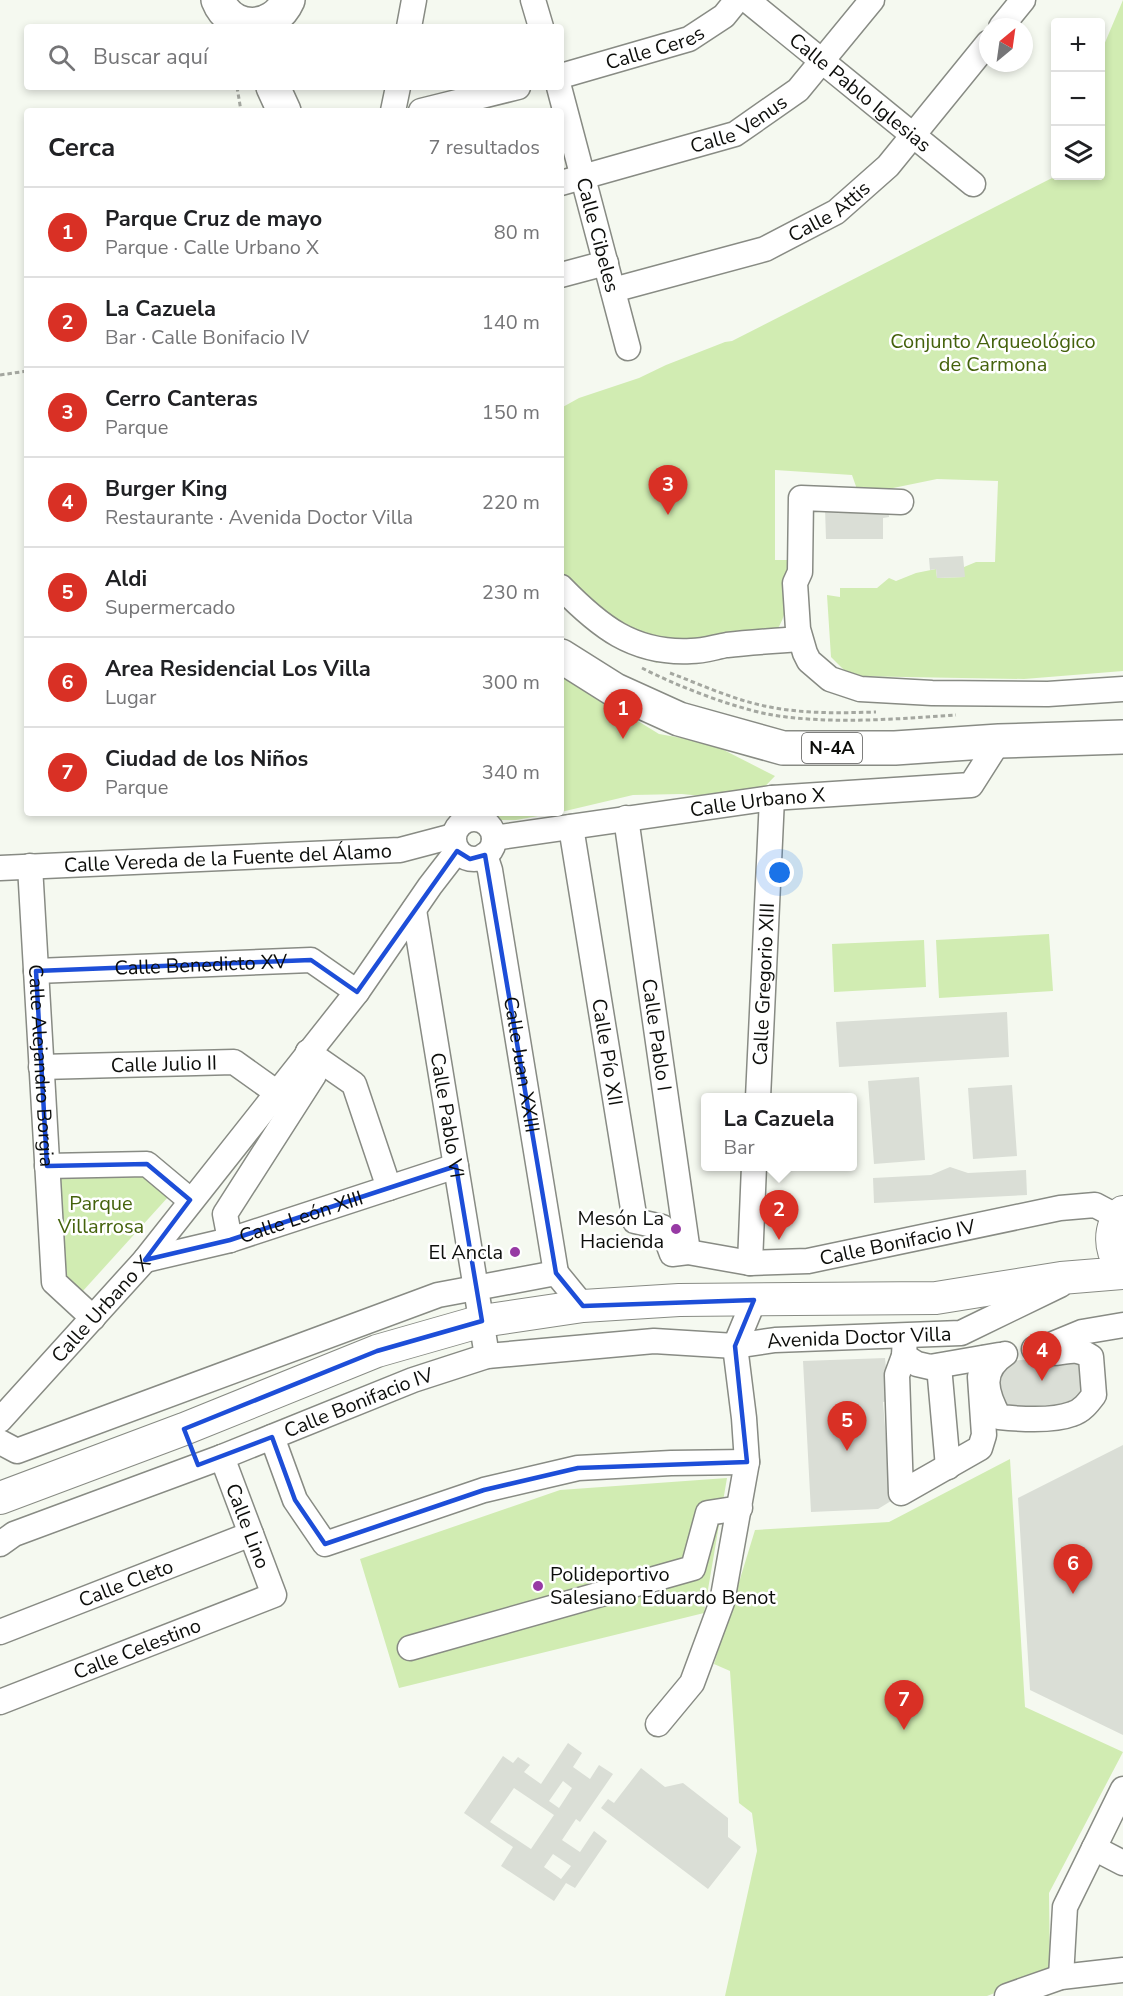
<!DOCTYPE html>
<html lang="es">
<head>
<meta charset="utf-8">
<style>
  :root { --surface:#fff; --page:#f2f2f2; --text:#202124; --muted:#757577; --line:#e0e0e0; --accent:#d93025 }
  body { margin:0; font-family:"Nunito Sans",sans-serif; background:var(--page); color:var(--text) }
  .controls { position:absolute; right:18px; top:18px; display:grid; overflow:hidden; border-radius:6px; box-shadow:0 3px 9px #0003 }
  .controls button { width:54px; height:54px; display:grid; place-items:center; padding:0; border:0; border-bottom:2px solid var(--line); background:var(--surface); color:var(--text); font:30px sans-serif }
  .compass { position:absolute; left:979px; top:18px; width:54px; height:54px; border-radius:50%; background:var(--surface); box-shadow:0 3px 9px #0003; rotate:29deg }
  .you { position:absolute; left:780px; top:873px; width:21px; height:21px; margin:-15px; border:4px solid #fff; border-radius:50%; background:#1a73e8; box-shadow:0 0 0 9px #1a73e833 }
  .badge { display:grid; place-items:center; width:39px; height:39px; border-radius:50%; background:var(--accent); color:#fff; font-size:20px; font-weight:700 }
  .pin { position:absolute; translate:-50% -50px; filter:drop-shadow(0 2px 3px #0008) }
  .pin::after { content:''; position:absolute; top:32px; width:21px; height:18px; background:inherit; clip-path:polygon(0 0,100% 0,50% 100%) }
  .popup { position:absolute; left:701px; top:1093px; width:156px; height:78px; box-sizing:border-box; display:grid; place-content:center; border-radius:6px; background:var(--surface); filter:drop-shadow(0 2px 4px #0005); font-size:20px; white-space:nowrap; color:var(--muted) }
  .popup b { font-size:22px; color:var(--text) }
  .popup::after { content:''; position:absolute; left:50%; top:100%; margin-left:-12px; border:12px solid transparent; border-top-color:var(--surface) }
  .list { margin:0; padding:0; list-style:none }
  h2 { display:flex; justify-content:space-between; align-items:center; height:78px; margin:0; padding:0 24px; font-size:26px }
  h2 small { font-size:20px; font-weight:400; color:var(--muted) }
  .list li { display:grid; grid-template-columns:39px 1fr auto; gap:18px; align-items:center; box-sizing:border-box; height:90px; padding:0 24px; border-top:2px solid var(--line) }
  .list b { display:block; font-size:22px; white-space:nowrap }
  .list p { margin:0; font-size:20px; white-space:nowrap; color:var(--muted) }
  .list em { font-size:20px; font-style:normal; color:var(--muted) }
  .icon { flex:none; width:33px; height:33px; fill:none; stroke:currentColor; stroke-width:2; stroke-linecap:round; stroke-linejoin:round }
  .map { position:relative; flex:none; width:1123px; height:1996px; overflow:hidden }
  .search { position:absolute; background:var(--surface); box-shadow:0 3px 9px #0003; left:24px; top:24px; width:540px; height:66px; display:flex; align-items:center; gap:15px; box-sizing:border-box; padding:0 21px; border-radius:6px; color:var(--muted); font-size:22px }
  .panel { position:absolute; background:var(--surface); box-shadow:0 3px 9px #0003; left:24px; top:108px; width:540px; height:708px; border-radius:6px }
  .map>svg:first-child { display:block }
  .green { fill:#d1ecb2 }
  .building { fill:#daded6; fill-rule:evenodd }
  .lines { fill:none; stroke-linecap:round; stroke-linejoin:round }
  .minor-casing { stroke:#888b84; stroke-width:27 }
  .major-casing { stroke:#888b84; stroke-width:34 }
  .highway-casing { stroke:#888b84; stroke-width:36 }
  .path { stroke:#a4a7a0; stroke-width:3; stroke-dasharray:4.5 3; stroke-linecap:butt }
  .minor { stroke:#fff; stroke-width:24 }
  .major { stroke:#fff; stroke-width:32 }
  .highway { stroke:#fff; stroke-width:33 }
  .marked { fill:none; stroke:#1d4ed8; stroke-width:4.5; stroke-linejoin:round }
  .poi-dot { fill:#973aa4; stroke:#fff; stroke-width:2 }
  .labels { text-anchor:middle; stroke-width:5; stroke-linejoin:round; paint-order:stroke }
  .shield { fill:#fff; stroke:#565654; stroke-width:1.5 }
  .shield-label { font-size:18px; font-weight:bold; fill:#0d0e0b }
  .street-label { font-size:20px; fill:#0d0e0b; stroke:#fff }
  .park-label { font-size:20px; fill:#44620c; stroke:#fff }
  .poi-label { font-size:20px; fill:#0d0e0b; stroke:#fff; text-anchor:end }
</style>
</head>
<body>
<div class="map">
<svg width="1123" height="1996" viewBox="0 0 1123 1996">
  <rect width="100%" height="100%" fill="#f5f9f0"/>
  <!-- green -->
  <path class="green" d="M1123 0V671L1024 679 850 676 831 657 827 595 840 597V588H877L889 578 896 581 916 573 936 569 937 578 964 577V567L976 562H995L998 481 937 479 859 495 852 475 775 470V560H788C788 588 791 608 776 632L662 651 657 663 626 647 561 599V408L579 398 639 378 666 365 725 342 732 341 1056 176H1100L1101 52Z
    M561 666 571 680 659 734 710 743 775 776 751 801 682 794 633 795 561 812Z
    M471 813H555L516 820H467Z
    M1049 934 1053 991 939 998 936 940Z
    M924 940 926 987 834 992 832 944Z
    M150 1175 169 1196 82 1292 67 1279 59 1177Z
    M1010 1459 1025 1707 1123 1752 1049 1893 1050 1971 987 1996H725L757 1851 752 1813 739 1803 730 1671 714 1664 755 1530 889 1522Z
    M727 1478 704 1613 399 1688 360 1559 560 1490Z"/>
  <!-- building -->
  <path class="building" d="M889 507V517L883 518V539H826L825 508Z
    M963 556 965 577 937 578 936 569 930 570 929 558Z
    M1007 1012 1009 1057 839 1067 836 1022Z
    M919 1077 925 1160 874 1164 868 1081Z
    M1012 1085 1017 1156 973 1159 968 1088Z
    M950 1167 968 1173 1026 1170 1027 1195 874 1203 873 1178 931 1175Z
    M1075 1355 1081 1356 1089 1398 1069 1411 1012 1415 996 1404 999 1362Z
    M885 1358 889 1401 883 1402 891 1501 878 1509 811 1512 803 1361Z
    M1123 1445V1735L1030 1690 1018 1498Z
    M568 1743 582 1753 573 1767 590 1779 599 1765 613 1774 580 1822 576 1819 562 1840 580 1852 594 1831 607 1841 575 1888 566 1883 554 1901 501 1866 513 1847 464 1813 503 1756 513 1763 518 1757 530 1765 524 1772 541 1784ZM563 1781 572 1788 559 1808 549 1801ZM514 1788 554 1815 531 1849 490 1822ZM553 1854 571 1866 561 1879 544 1867Z
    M641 1768 665 1787 683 1783 728 1818V1837L741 1847 708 1889 601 1808 608 1799 614 1803Z"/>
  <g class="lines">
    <!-- minor casing -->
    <g class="minor-casing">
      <g id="minor">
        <path d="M533 0 541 27"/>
        <path id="s1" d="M747 0 973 184"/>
        <path d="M409 27 414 0"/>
        <path d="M1001 27 1023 0"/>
        <path id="s2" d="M561 76 689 39 724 16 737 0"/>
        <path id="s3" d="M559 87 628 348"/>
        <path d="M393 111 398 87"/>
        <path d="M421 111 518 87"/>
        <path id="s4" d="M561 183 735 134 798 90 872 0"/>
        <path d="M561 275 606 263"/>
        <path id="s5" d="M613 290 765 249 836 212 888 166 988 43"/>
        <path d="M901 502 801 498 800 572 795 583 798 629 805 653 809 661 830 679 860 689 932 693 1048 694 1123 689"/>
        <path d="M561 587C599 626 633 654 691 651 704 651 715 647 727 645 752 642 776 641 800 639"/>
        <path id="s6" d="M626 818 688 1252"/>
        <circle cx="474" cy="839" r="20"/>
        <path id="s7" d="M571 827 635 1221 662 1227 672 1254 688 1252 750 1263 808 1261 1060 1208 1095 1205 1118 1217"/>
        <path id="s8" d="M494 838 772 798 971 785 999 741"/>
        <path id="s9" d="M485 855 490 870 556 1273"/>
        <path id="s10" d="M30 866 54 1282 93 1318"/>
        <path id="s11" d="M0 868 400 850 453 836"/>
        <path id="s12" d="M414 910 487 1356"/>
        <path id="s13" d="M36 971 311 960 357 992"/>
        <path d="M308 1052 354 1084 389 1188"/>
        <path id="s14" d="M41 1067 234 1062 276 1092"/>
        <path id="s15" d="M758 1098 772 798"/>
        <path d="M47 1166 147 1164 190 1200"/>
        <path d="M230 1240 225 1214 314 1075 308 1052"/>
        <path id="s16" d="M145 1260 230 1240 456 1166"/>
        <path d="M750 1263 754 1166"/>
        <path d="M905 1336 904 1356 897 1375 901 1493 980 1448 984 1435 980 1377 984 1358"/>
        <path d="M1048 1346 1082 1332 1123 1325"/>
        <path d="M1005 1354C979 1371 986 1393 999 1417 1019 1419 1054 1421 1072 1414 1082 1411 1088 1403 1094 1395L1091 1357C1073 1345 1067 1354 1048 1353 1044 1353 1038 1351 1034 1349"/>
        <path d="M904 1356 917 1364 930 1367 999 1355"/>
        <path d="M939 1366 948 1467"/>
        <path id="s17" d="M0 1420 145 1260 357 992 430 886 457 851"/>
        <path d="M272 1437 295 1500 325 1544 484 1490 578 1468 671 1463 747 1462"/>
        <path d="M0 1442 17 1451 438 1295 556 1273 583 1306"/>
        <path id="s18" d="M0 1544 14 1534 222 1457 413 1380 487 1356 654 1341 735 1346 775 1340 961 1333 1060 1285"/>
        <path id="s19" d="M0 1632 251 1534"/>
        <path d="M410 1648 693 1568 708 1513 740 1508"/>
        <path id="s20" d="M0 1702 274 1595 222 1457"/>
        <path d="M658 1724 692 1683 722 1602 747 1462 744 1418 735 1346 754 1300"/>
        <path d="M1094 1848 1123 1863"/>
        <path d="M1061 1977 1065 1907 1123 1789"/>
        <path d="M1007 1996 1061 1977 1123 1970"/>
      </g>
    </g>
    <!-- major casing -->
    <g class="major-casing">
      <path id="major" d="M1123 1212C1108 1228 1109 1251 1123 1267
        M0 1498 184 1429 377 1351 482 1321 583 1306 679 1300 936 1298 1061 1278 1123 1273"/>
    </g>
    <!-- highway casing -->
    <g class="highway-casing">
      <path id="highway" d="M218 0C231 33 274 32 288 0
        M273 87 284 111
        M561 656 615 690 679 719 783 748H895L999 741 1123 737"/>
    </g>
    <!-- path -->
    <path class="path" d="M237 87 241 111
      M0 375 27 371
      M642 668C677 686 729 706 767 714 826 725 897 719 956 715
      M670 673C702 685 736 701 770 707 805 714 840 713 876 712"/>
    <!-- minor -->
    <use href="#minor" class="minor"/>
    <!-- major -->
    <use href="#major" class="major"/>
    <!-- highway -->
    <use href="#highway" class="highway"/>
  </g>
  <!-- marked area -->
  <path class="marked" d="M457 851 470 859 485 855 556 1273 583 1306 754 1300 735 1346 747 1462 578 1468 484 1490 325 1544 295 1500 272 1437 198 1465 184 1429 377 1351 482 1321 456 1166 230 1240 145 1260 190 1200 147 1164 47 1166 36 971 311 960 357 992Z"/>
  <!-- markers -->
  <g class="poi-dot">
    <circle cx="676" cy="1229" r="6"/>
    <circle cx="515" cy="1252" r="6"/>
    <circle cx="538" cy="1586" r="6"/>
  </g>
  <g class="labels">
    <!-- shield labels -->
    <rect class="shield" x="802" y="733" width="60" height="30" rx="4.5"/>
    <g class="shield-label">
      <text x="832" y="754">N-4A</text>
    </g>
    <!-- street labels -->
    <g class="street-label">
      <text dy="7" stroke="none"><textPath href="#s2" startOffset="98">Calle Ceres</textPath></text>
      <text dy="7" stroke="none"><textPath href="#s1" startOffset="146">Calle Pablo Iglesias</textPath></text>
      <text dy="7" stroke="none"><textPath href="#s4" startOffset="188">Calle Venus</textPath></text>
      <text dy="7" stroke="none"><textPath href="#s5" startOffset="232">Calle Attis</textPath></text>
      <text dy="7" stroke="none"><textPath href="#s3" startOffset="153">Calle Cibeles</textPath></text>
      <text dy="7" stroke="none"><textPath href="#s8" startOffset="266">Calle Urbano X</textPath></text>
      <text dy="7" stroke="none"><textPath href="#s11" startOffset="228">Calle Vereda de la Fuente del Álamo</textPath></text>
      <text dy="7" stroke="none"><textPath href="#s13" startOffset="165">Calle Benedicto XV</textPath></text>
      <text dy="7" stroke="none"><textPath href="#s15" startOffset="114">Calle Gregorio XIII</textPath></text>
      <text dy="7" stroke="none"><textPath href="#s6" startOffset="219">Calle Pablo I</textPath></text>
      <text dy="7" stroke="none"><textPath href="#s7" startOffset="228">Calle Pío XII</textPath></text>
      <text dy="7" stroke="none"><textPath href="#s14" startOffset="123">Calle Julio II</textPath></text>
      <text dy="7" stroke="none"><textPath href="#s9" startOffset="213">Calle Juan XXIII</textPath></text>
      <text dy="7" stroke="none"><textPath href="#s10" startOffset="200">Calle Alejandro Borgia</textPath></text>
      <text dy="7" stroke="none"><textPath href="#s12" startOffset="208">Calle Pablo VI</textPath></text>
      <text dy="7" stroke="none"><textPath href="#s16" startOffset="162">Calle León XIII</textPath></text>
      <text dy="7" stroke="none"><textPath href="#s7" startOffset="684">Calle Bonifacio IV</textPath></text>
      <text dy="7" stroke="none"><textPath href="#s17" startOffset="150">Calle Urbano X</textPath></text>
      <text dy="7" stroke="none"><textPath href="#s18" startOffset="896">Avenida Doctor Villa</textPath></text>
      <text dy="7" stroke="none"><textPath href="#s18" startOffset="386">Calle Bonifacio IV</textPath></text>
      <text transform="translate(248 1526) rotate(69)" y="7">Calle Lino</text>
      <text dy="7" stroke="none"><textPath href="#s19" startOffset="135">Calle Cleto</textPath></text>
      <text dy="7" stroke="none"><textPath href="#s20" startOffset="147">Calle Celestino</textPath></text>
    </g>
    <!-- park labels -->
    <g class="park-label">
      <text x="993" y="348">Conjunto Arqueológico<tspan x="993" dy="23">de Carmona</tspan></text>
      <text x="101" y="1210">Parque<tspan x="101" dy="23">Villarrosa</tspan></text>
    </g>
    <!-- poi labels -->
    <g class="poi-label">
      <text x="664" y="1225">Mesón La<tspan x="664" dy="23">Hacienda</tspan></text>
      <text x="503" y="1259">El Ancla</text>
      <text x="550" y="1581" text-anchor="start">Polideportivo<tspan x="550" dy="23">Salesiano Eduardo Benot</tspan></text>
    </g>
  </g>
</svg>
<div class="controls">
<button>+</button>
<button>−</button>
<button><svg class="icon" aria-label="layers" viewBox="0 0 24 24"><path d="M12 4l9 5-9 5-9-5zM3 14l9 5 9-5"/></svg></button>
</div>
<svg class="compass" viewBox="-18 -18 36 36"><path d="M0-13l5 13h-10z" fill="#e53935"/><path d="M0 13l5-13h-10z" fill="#757577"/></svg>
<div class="you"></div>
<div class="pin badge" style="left:623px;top:739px">1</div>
<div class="pin badge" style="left:779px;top:1240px">2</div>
<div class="popup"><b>La Cazuela</b>Bar</div>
<div class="pin badge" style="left:668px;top:515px">3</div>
<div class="pin badge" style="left:1042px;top:1381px">4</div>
<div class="pin badge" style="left:847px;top:1451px">5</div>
<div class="pin badge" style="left:1073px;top:1594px">6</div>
<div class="pin badge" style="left:904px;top:1730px">7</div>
<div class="search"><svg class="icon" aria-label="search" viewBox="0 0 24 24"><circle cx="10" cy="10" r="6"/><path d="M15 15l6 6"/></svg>Buscar aquí</div>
<section class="panel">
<h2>Cerca<small>7 resultados</small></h2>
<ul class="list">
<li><span class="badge">1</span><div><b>Parque Cruz de mayo</b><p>Parque · Calle Urbano X</p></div><em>80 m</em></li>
<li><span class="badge">2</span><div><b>La Cazuela</b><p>Bar · Calle Bonifacio IV</p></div><em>140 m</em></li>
<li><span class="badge">3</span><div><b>Cerro Canteras</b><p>Parque</p></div><em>150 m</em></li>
<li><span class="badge">4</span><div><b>Burger King</b><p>Restaurante · Avenida Doctor Villa</p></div><em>220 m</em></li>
<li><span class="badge">5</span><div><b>Aldi</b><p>Supermercado</p></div><em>230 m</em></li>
<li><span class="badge">6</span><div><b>Area Residencial Los Villa</b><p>Lugar</p></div><em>300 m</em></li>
<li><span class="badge">7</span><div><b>Ciudad de los Niños</b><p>Parque</p></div><em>340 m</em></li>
</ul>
</section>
</div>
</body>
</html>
